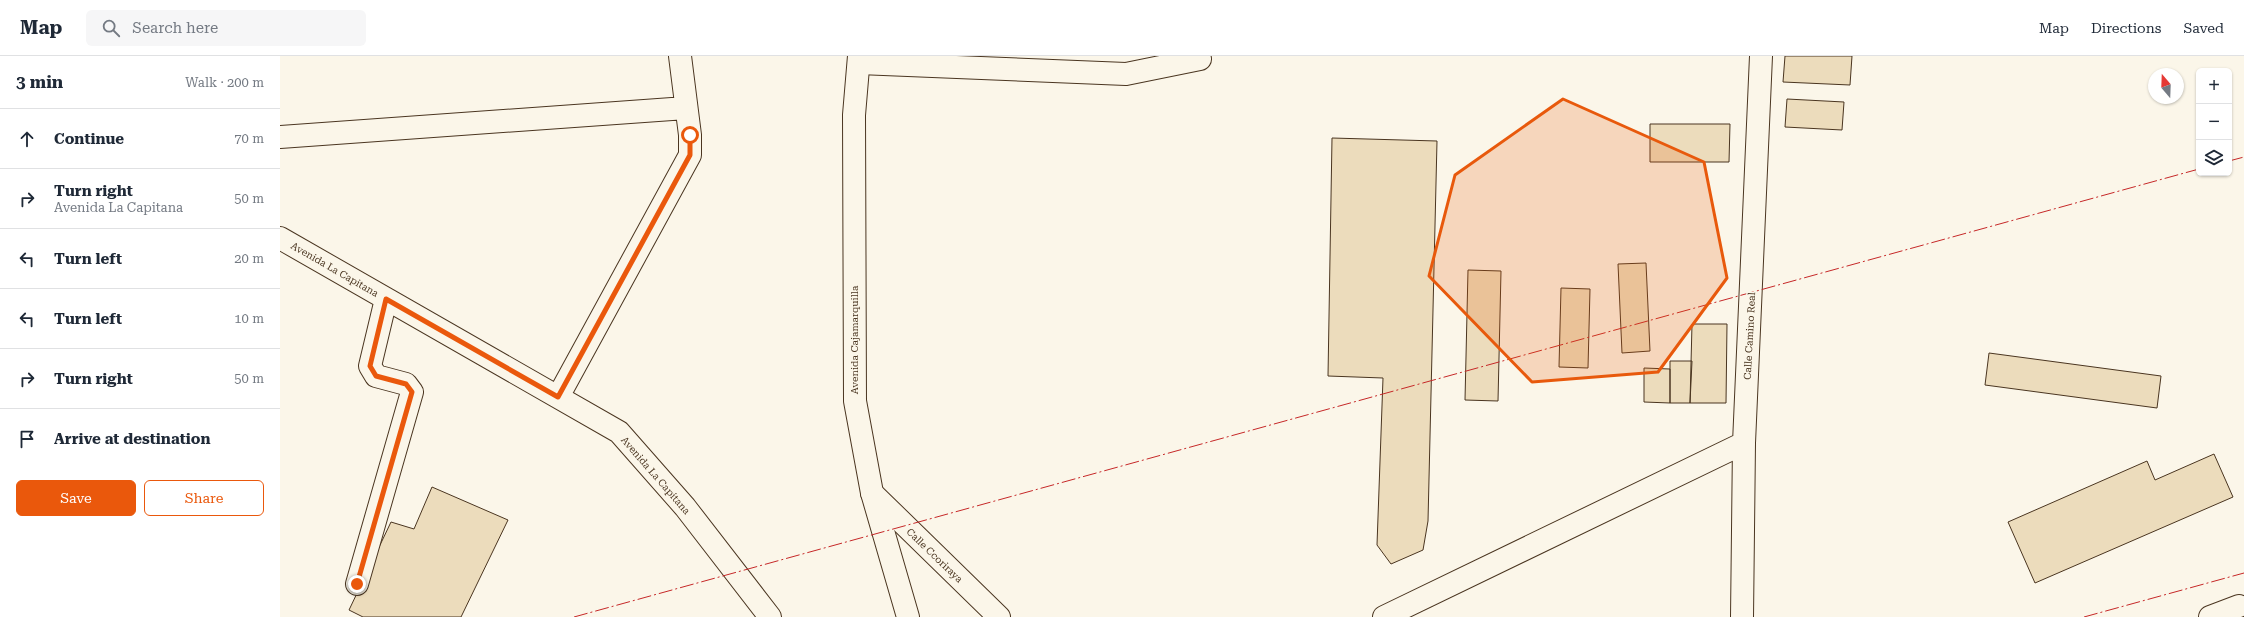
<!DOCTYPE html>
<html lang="en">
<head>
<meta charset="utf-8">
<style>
  :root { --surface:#fff; --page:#f6f6f7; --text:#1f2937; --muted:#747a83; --line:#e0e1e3; --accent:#ea580c }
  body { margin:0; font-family:"Roboto Serif",serif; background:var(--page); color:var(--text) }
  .controls { position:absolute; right:12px; top:12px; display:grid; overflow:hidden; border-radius:6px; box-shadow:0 1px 3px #0004 }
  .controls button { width:36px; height:36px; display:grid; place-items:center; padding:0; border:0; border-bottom:1px solid var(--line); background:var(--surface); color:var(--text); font:20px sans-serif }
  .compass { position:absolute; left:1868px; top:12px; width:36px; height:36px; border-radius:50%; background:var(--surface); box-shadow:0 1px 3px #0004; rotate:341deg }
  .stop { position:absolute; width:12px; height:12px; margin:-9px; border:3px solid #ea580c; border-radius:50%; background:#fff }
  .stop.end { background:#ea580c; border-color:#fff; box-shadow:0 1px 4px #0008 }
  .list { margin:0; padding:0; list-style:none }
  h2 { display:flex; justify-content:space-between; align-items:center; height:52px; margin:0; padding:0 16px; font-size:17px }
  h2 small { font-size:13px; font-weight:400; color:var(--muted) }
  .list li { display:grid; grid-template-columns:26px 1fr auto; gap:12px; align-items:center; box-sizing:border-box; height:60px; padding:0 16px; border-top:1px solid var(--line) }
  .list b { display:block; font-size:15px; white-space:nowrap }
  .list p { margin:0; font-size:13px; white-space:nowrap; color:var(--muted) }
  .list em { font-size:13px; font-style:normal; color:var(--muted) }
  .actions { display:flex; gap:8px; padding:12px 16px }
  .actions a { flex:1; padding:9px 0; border:1px solid var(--accent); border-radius:6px; text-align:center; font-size:14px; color:var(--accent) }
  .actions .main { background:var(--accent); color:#fff }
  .icon { flex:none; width:22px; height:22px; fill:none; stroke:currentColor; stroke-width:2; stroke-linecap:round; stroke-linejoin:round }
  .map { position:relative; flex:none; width:1964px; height:561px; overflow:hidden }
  header { display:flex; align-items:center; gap:24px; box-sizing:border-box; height:56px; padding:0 20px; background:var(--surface); border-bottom:1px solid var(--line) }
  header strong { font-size:19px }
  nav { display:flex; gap:22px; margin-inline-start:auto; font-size:14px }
  .search { width:280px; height:36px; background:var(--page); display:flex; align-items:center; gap:10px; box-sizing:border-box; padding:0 14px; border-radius:6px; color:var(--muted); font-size:15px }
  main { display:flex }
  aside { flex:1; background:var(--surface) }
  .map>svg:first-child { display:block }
  .building { fill:#ecdcbc; stroke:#4a3520 }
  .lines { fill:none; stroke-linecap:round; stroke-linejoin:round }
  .minor-casing { stroke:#4a3520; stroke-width:24 }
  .major-casing { stroke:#4a3520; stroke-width:24 }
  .minor { stroke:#fbf6e9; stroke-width:22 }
  .major { stroke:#fbf6e9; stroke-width:22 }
  .power { stroke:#c62828; stroke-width:1; stroke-dasharray:14 3 2 3; stroke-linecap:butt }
  .route { stroke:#ea580c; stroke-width:5 }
  .marked { fill:#e8590c; fill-opacity:0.2; stroke:#e8590c; stroke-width:3; stroke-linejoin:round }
  .labels { text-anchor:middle; stroke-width:3; stroke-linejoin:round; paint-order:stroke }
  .street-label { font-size:10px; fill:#4a3520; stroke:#fbf6e9 }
</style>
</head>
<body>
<header>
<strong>Map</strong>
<div class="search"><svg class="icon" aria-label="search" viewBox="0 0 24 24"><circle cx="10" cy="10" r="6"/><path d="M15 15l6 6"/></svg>Search here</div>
<nav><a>Map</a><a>Directions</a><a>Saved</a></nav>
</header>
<main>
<aside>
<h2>3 min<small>Walk · 200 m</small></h2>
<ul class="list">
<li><svg class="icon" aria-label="ahead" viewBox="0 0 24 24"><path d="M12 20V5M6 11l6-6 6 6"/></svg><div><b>Continue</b></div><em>70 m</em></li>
<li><svg class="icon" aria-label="right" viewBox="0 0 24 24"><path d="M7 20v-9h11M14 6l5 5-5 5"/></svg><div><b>Turn right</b><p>Avenida La Capitana</p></div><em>50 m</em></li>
<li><svg class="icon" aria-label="left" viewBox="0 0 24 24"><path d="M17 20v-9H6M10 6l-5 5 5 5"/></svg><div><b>Turn left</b></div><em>20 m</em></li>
<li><svg class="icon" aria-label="left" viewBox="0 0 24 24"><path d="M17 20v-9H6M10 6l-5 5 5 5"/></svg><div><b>Turn left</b></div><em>10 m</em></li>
<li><svg class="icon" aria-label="right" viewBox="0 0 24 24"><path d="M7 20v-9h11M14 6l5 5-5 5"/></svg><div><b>Turn right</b></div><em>50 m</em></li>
<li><svg class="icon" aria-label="arrive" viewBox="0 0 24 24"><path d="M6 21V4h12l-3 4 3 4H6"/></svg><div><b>Arrive at destination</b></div></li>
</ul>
<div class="actions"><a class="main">Save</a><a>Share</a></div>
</aside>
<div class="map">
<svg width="1964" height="561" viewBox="0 0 1964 561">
  <rect width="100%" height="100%" fill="#fbf6e9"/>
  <!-- building -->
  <path class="building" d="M1505 0H1572L1570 29 1503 26Z
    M1507 43 1564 46 1562 74 1505 71Z
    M1370 68H1450L1449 106H1370Z
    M1052 82 1157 85 1148 465 1143 494 1111 508 1097 489 1103 322 1048 320Z
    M1366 207 1370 295 1342 297 1338 208Z
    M1188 214 1221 215 1218 345 1185 344Z
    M1281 232 1310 233 1308 312 1279 311Z
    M1412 268H1447L1446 347H1410Z
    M1709 297 1881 320 1877 352 1705 329Z
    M1390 305H1412L1410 347H1390Z
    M1364 312 1390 313V347L1364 346Z
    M1934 398 1953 441 1755 527 1728 466 1867 405 1875 424Z
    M152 431 228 464 181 561H83L69 554 111 466 134 473Z"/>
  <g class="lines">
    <!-- minor casing -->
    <g class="minor-casing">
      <path id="minor" d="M579 7 846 18 920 3
        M0 81 406 52
        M0 182 339 376 405 451 490 561
        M278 341 410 99V79L400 0
        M592 437 719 561
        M77 528 132 336 126 328 96 320 90 310 106 243
        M1104 561 1464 387
        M1462 561 1464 387 1481 0
        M1930 561 1959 550"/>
    </g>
    <!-- major casing -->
    <g class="major-casing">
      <path id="major" d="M579 0 574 59 575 345 592 437 628 561"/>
    </g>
    <!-- minor -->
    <use href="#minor" class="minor"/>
    <!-- major -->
    <use href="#major" class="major"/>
    <!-- power -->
    <path class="power" d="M1949 105 1964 101
      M294 561 1919 113
      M1804 561 1964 517"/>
  </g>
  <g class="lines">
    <!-- route -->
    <path class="route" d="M77 528 132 336 126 328 96 320 90 310 106 243 278 341 410 99V79"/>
  </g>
  <!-- marked area -->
  <path class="marked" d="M1283 43 1424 106 1447 222 1378 316 1252 326 1149 220 1175 119Z"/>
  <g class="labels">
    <!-- street labels -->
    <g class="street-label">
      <text transform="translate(55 213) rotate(30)" y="4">Avenida La Capitana</text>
      <text transform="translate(1469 280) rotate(-87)" y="4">Calle Camino Real</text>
      <text transform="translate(574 284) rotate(-90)" y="4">Avenida Cajamarquilla</text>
      <text transform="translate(376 419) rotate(49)" y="4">Avenida La Capitana</text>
      <text transform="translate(655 499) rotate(44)" y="4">Calle Ccoriraya</text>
    </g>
  </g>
</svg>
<div class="controls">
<button>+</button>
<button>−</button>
<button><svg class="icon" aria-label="layers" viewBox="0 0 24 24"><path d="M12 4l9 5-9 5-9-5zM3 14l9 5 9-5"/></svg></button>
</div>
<svg class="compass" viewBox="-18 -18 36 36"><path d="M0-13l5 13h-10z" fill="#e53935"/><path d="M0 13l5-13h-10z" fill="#747a83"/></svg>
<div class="stop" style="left:410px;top:79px"></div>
<div class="stop end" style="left:77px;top:528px"></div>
</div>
</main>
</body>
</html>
